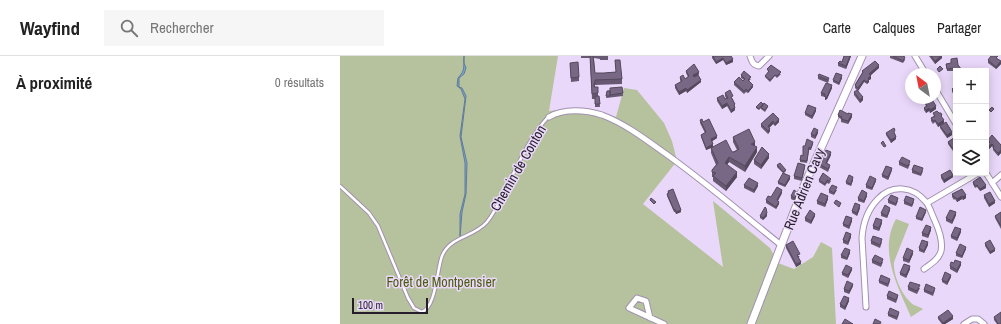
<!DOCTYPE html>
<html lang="fr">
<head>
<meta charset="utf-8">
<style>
  :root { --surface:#fff; --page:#f6f6f6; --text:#222; --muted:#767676; --line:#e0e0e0 }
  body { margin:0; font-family:"Archivo Narrow",sans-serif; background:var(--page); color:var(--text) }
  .controls { position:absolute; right:12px; top:12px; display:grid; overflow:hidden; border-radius:0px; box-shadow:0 2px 10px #0003 }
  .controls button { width:36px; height:36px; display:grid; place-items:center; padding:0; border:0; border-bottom:1px solid var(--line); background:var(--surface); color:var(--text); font:20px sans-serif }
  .compass { position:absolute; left:565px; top:12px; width:36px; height:36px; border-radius:50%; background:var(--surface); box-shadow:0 2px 10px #0003; rotate:328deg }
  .scale { position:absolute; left:12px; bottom:10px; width:76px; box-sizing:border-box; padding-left:4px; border:2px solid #251e2a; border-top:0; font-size:11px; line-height:14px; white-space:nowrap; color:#251e2a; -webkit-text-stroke:3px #ead8fa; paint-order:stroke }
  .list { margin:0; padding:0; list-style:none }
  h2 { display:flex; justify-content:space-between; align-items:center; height:52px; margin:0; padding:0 16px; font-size:17px }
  h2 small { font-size:13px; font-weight:400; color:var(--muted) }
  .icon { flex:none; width:22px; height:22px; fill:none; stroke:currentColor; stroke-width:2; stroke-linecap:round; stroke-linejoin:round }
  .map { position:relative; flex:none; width:661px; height:268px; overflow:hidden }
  header { display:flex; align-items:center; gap:24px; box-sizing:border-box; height:56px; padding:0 20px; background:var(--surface); border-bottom:1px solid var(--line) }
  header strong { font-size:19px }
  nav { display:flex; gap:22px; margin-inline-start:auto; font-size:14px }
  .search { width:280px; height:36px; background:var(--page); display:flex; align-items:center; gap:10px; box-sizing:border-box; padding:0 14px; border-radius:0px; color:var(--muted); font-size:15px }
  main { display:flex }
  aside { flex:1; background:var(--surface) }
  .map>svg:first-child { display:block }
  .green { fill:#b6c19d }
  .water { fill:#7ba5cb; stroke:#617c9b }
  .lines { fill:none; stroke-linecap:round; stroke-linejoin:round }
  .lane-casing { stroke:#a291b0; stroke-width:4.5 }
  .street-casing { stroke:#a291b0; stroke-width:7 }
  .secondary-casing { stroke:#a291b0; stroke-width:9 }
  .lane { stroke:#fff; stroke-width:2.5 }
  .street { stroke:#fff; stroke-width:5 }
  .secondary { stroke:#fff; stroke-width:7 }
  .wall { fill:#675972 }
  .shaded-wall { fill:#54495d }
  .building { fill:#786885; stroke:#54495d }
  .labels { text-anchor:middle; stroke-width:3; stroke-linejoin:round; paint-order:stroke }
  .street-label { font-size:14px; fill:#251e2a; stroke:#ead8fa }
  .park-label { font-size:14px; fill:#4b5c0c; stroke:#ead8fa }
</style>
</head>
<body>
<header>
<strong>Wayfind</strong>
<div class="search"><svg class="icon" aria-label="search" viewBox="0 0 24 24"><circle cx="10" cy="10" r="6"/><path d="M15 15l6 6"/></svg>Rechercher</div>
<nav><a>Carte</a><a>Calques</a><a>Partager</a></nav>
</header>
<main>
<aside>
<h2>À proximité<small>0 résultats</small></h2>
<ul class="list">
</ul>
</aside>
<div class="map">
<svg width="661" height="268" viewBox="0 0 661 268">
  <rect width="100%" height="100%" fill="#ead8fa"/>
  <!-- green -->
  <path class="green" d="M0 0H218L209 55 226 53H251L276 61 284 32 297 34 324 67 332 85 337 105 303 148 383 211 373 145 430 192 438 207 454 213 473 201 481 186 492 192 496 268H0Z
    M556 163 569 168 554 206C553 219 562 241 574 249 577 250 580 251 583 253L571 261C558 231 538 195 556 163Z"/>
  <!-- water -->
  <path class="water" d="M124 0V7L126 12 124 18 119 22V31L122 32 126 40 121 81 127 107 126 138 122 156 120 181V158L125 138V107L120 80 125 43 121 33 117 30 118 22C126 13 123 12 124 0Z"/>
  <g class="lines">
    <!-- lane casing -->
    <g class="lane-casing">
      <path id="lane" d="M0 130 29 157 38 170 68 242 74 252 82 256C96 251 97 213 102 200 110 180 133 182 147 166 155 156 160 145 165 134 178 109 189 82 208 61"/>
    </g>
    <!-- street casing -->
    <g class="street-casing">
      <path id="street" d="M410 0C412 6 413 9 419 10L429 0
        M575 0 586 18
        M595 33 616 68
        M209 61C224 52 246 54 262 59 283 67 301 80 319 93 362 123 401 157 441 189
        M646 117 661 141
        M652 127 661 119
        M587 147 638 117
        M526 251 522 182C523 167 527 154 538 143 552 128 573 130 586 146 590 151 592 159 595 165 599 174 603 186 601 195 599 203 591 208 584 213
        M310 262 306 245 297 242 289 252 324 268
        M624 268 632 263H638L644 268"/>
    </g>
    <!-- secondary casing -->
    <g class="secondary-casing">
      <path id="secondary" d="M411 268 464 130 522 0"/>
    </g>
    <!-- lane -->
    <use href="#lane" class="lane"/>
    <!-- street -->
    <use href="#street" class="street"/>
    <!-- secondary -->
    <use href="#secondary" class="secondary"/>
  </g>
  <!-- wall -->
  <path class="wall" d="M241 0H268V4H260V3L254 2 255 17H264L276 16 275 4 282 23V28L255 29V31H258V40H259L260 51H255V43H252L250 2H241Z
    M372 0H391L393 6 386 9 383 4 376 8 372 2Z
    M504 0H511L506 13 498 10V7L502 6Z
    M550 0H564L565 4 563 7 550 2Z
    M589 0H602V2L595 8Z
    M658 3 661 8 656 13 648 7V4Z
    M230 7 239 21V25L231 26Z
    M606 8 618 9 622 15H616V19L613 15H607Z
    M539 12 530 19 531 23 529 24V26L527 28 524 26 518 35 515 32V29L522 17V15Z
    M427 13 441 18 437 22 435 20 430 26 425 21V20L429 16 427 14Z
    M346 15 359 18 358 19 361 26 347 37 346 35 339 39 335 32V29L341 26 340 24V21L345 23 348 21 346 17Z
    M401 19 411 23 409 25 413 31 408 37 406 36 404 38 394 29V26L403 25 404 24 401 22Z
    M478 20 489 24 488 27 478 23Z
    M502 22 499 29 493 26V24Z
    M616 30V41L612 36V33Z
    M282 31 283 40 266 42 267 35Z
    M492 32 487 43 485 44V41L481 40V37Z
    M514 36 523 44 520 47 514 39Z
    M385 37 393 43 395 51V54L391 57 387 50 382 53 377 45V42L385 43 386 42 385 40Z
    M585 46 596 53 590 57 589 55 586 57 584 54V52L586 50 585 48Z
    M423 48 428 51 425 56 421 53V52L419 54 416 52V51Z
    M476 55 472 63 465 59V57Z
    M433 57 439 66 435 70 433 68 429 72 430 75 428 78 421 71V68Z
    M593 57 602 62 604 67 598 71 595 66 593 68 591 65V62L594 60Z
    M498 59 512 61 508 68 501 66V63L498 61Z
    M360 64 363 66 377 82 372 85 373 91 392 96 397 94 393 86V81L415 90 417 96 405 116 389 106 387 109 397 121 386 135 373 125V121H372V114L376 109 371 97V92L366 94 361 81V79L365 77 360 67Z
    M600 70 612 79 607 82 600 72Z
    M478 77 475 83 471 81V78Z
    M546 77H555V78L556 83 551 87 546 79Z
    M616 83V93L613 95 608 88V86Z
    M648 84 661 89V97L658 100 653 94V92L652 90 649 93 647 91V88L649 87 648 86Z
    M473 88 471 94H469L467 107 460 106V104L463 100 465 90Z
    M491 99 487 107 490 111 488 116 479 111V108Z
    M429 102 421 113 414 108V104Z
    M559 106 570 108 568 113 559 109Z
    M437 109 446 115 444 117 450 123 445 131 438 128V126L443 117 437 111Z
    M465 111 462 125 454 123V120Z
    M552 114 548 124 542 121V119Z
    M572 114 583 115 581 120 572 117Z
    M483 117 491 125 489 128 487 127 485 130 479 126V124Z
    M601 119 613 121 604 127 601 122Z
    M513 124 511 130 506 128V126Z
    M536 125 532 134 526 132V129Z
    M633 126 646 132 640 135 637 131 635 132 633 128Z
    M404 129 418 130 414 137 404 132Z
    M622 133 626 142 623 144 622 143 617 146 615 143 614 144 612 141V138Z
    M489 134H497L494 139 489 137Z
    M328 135 341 156 336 158 335 156H334L327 140Z
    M442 137 438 145 439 148 436 153 426 147V144Z
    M457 138 455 145 451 143V140Z
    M644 139 655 147 649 151 644 142Z
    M527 140 524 147 518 145V142Z
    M488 143 485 151 477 148V145Z
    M548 144 558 145 556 150 548 147Z
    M564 145 574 146 572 151 564 148Z
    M520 152 517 160 512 157V155Z
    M550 154 547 162 541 160V157Z
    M586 156 582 165 576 163V161Z
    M661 156V173L655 162V160Z
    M616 159 612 168 606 165V162Z
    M420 160H427L423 164 420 162Z
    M475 160 471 168 465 165V162Z
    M512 165 509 173 503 170V168Z
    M542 167 539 175 533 173V170Z
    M591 174 588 182 582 180V177Z
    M621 176 617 185 611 182V180Z
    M511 181 508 189 503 187V184Z
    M531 185 542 186 540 192 531 188Z
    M645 187 655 195 650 198 645 190Z
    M446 189 460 201H458L461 208 456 211 446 192Z
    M588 189 584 197 579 195V192Z
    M626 193 622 202 616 200V197Z
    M510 197 507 204 501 202V199Z
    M573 198 569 207 563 205V202Z
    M532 204 543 206 541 211 532 207Z
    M621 209 617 217 610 213V210Z
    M570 213 566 222 560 219V217Z
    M512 214 508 222 502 219V217Z
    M611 221 607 229 602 226V224Z
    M539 225H550L548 231 539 227Z
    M513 230 509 238 504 236V233Z
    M568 231 580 232 577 238 568 234Z
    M584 234H595L593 240 584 236Z
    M547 240 558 241 556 247 547 243Z
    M509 245 505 254 500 251V248Z
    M548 258H559L557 264 548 260Z
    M598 261 613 263 605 268H602L598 263Z
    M654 261 661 268H657L654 264Z"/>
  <!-- shaded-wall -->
  <path class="shaded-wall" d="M510 0H511L506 13V10Z
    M601 0H602V2L595 8V5Z
    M383 2V4L376 8V6Z
    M393 3V6L386 9V7Z
    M661 5V8L656 13V11Z
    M539 9V12L529 21V18Z
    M359 16V18L353 22V19Z
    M502 19V22L499 29V27Z
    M531 20V23L529 24V26L527 28 528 22Z
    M361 24V26L347 37V34Z
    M524 24V26L518 35V32Z
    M413 29V31L408 37V35Z
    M492 29V32L487 43 485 44V41Z
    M346 32V35L339 39V36Z
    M523 41V44L520 47V44Z
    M586 42H590L585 46V43Z
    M387 47V50L382 53V50Z
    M596 50V53L590 57V54Z
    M395 52V54L391 57V54Z
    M476 52V55L472 63V60Z
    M589 52V55L586 57V54Z
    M512 58V61L508 68V65Z
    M439 63V66L435 70V68Z
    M604 64V67L598 71V68Z
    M433 65V68L428 73V70Z
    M430 73V75L428 78V75Z
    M478 74V77L475 83V80Z
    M612 76V79L607 82V79Z
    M377 80V82L371 86V83Z
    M556 81V83L551 87V84Z
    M415 86V91L411 88Z
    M373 88V91L366 94V92Z
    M652 88V90L649 93V90Z
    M417 91V96L405 116V110Z
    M616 91V93L613 95V93Z
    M661 94V97L658 100V97Z
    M491 96V99L486 109V107Z
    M429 98V102L421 113V109Z
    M389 101V106L385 112V107Z
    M552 112V114L548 124V121Z
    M397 116V121L386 135V130Z
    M613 119V121L604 127V124Z
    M450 120V123L445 131V129Z
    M513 121V124L511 130V128Z
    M536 123V125L532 134V132Z
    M418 127V130L414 137V134Z
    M646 129V132L640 135V133Z
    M442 134V137L437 146V144Z
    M527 137V140L524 147V145Z
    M626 139V142L623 144V141Z
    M488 140V143L485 151V148Z
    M622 140V143L617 146V143Z
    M655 145V147L649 151V148Z
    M439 146V148L436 153V151Z
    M520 149V152L517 160V157Z
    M550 152V154L547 162V160Z
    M341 154V156L336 158V156Z
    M586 154V156L582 165V163Z
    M616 156V159L612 168V165Z
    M427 157V160L423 164V162Z
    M475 158V160L471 168V165Z
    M512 162V165L509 173V170Z
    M542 164V167L539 175V172Z
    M591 171V174L588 182V179Z
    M621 173V176L617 185V182Z
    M511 178V181L508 189V186Z
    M588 186V189L584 197V195Z
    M626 191V193L622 202V200Z
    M655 193V195L650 198V196Z
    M510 194V197L507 204V202Z
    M573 195V198L569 207V204Z
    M461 206V208L456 211V208Z
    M621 206V209L617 217V214Z
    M570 210V213L566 222V219Z
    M512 212V214L508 222V219Z
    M611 219V221L607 229V226Z
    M513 228V230L509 238V235Z
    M509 242V245L505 254V251Z
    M613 260V263L605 268H603V267Z"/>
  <!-- building -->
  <path class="building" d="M250 0H253L255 17H264L276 16 275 4H280L282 23 255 24V27H254V31H258V37L252 38Z
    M373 0H391L393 3 386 7 383 2 376 6Z
    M504 0H510L506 10 498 7 500 5 502 6Z
    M553 0H563L565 1 563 5Z
    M591 0H601L595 5Z
    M651 0H658L656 2 661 5 656 11 648 4Z
    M617 2 618 9 622 14 621 15H616V16L613 12 607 13 606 8 611 7V3Z
    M535 5 539 9 529 18 531 20 528 22 529 23 527 26 524 24 518 32 515 29 523 16 522 15Z
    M238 6 239 21 231 22 230 7Z
    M354 8 359 16 353 19 354 21 358 19 361 24 347 34 346 32 339 36 335 29 342 25 340 21 343 19 345 23 349 20 346 15Z
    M431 9 441 16 437 20 435 19 430 24 425 20 429 15 427 13Z
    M600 10 603 13 599 16 597 13Z
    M404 15 411 21 408 24 413 29 408 35 406 33 404 35 394 26 399 21 403 25 405 23 401 19Z
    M496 17 502 19 499 27 493 24Z
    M479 18 489 22 488 24 478 20Z
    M486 27 492 29 487 41H485V38L481 37Z
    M616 30V38L612 33Z
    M282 31 283 37 270 39V32Z
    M390 34 393 40 391 41 395 48 394 49 395 52 391 54 387 47 382 50 377 42 383 39 385 43 388 42 385 37Z
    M517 34 523 41 520 44 514 36Z
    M267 35H270V40H266Z
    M255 40H259L260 48H255Z
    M591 42 596 50 590 54 589 52 586 54 584 52 587 50 585 46Z
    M421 46 423 48 419 53 416 51Z
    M424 47 428 50 425 54 421 52Z
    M468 49 476 52 472 60 465 57Z
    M652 51 654 53 651 56 649 54Z
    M500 54 508 58V57L512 58 508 65 501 63 502 61 498 59Z
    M597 55 599 57H601L602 59 601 60 604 64 598 68 595 64 593 65 591 62 595 60 593 57Z
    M433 57 439 63 435 68 433 65 428 70 430 73 428 75 421 68Z
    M362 63 363 66 369 63 377 80 371 83 373 88 366 92 361 79 366 76 360 64Z
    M606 66 612 76 607 79 600 70Z
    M474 72 478 74 475 80 471 78Z
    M554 72 555 74 554 76 556 81 551 84 546 77Z
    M409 73 415 86 411 88 417 91 405 110 389 101 385 107 397 116 386 130 373 120 376 117 372 116V114L378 107 371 92 386 84 392 96H394L399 93 393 81Z
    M652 79 661 89V94L658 97 653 92 654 90 652 88 649 90 647 88 650 86 648 84Z
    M615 81 616 83V91L613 93 608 86Z
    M467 83 473 86 471 92 469 91 467 105 460 104 461 99 463 100V90H465Z
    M543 85 546 90 544 91 541 87Z
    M422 91 429 98 421 109 414 104Z
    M486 94 491 96 486 107 490 109 488 113 479 108Z
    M562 101 570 105 568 110 559 106Z
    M440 107 446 114 443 116 437 109Z
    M458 107 465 109 462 122 454 120Z
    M574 109 583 112 581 118 572 114Z
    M546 110 552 112 548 121 542 119Z
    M610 114 613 119 604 124 601 119Z
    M443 117 450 120 445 129 438 126Z
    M483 117 491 123 489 125 487 124 485 128 479 124Z
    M509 119 513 121 511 128 506 126Z
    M530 120 536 123 532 132 526 129Z
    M640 121 646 129 640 133 637 129 635 130 633 126Z
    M409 122 418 127 414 134 404 129Z
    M492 129 497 131 494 137 489 134Z
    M437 131 442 134 437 144 439 146 436 151 426 144 428 140 431 141Z
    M333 133 341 154 336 156 335 153 334 154 327 138 329 137 328 135Z
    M622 133 626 139 623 141 622 140 617 143 615 141H614L612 138Z
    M454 134 457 136 455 142 451 140Z
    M522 134 527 137 524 145 518 142Z
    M650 136 655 145 649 148 644 139Z
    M481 137 488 140 485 148 477 145Z
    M551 139 558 142 556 148 548 144Z
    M566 140 574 143 572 149 564 145Z
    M311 142 316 146 314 148 310 144Z
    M496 144 501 147 499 151 494 147Z
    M515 147 520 149 517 157 512 155Z
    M545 149 550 152 547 160 541 157Z
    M425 151 426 152 427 157 423 162 420 160Z
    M580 151 586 154 582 163 576 161Z
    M470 154 475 158 471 165 465 162Z
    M610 154 616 156 612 165 606 162Z
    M661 156V170L655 160Z
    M506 160 512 162 509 170 503 168Z
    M536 162 542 164 539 172 533 170Z
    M586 169 591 171 588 179 582 177Z
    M615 171 621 173 617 182 611 180Z
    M506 176 511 178 508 186 503 184Z
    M533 180 542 183 540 189 531 185Z
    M582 184 588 186 584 195 579 192Z
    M650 184 655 193 650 196 645 187Z
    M453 185 460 198 457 199 461 206 456 208 446 189Z
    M620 188 626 191 622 200 616 197Z
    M505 192 510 194 507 202 501 199Z
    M567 192 573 195 569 204 563 202Z
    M535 199 543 203 541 208 532 204Z
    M615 204 621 206 617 214 610 210 611 206 614 207Z
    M564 208 570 210 566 219 560 217Z
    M506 209 512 212 508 219 502 217Z
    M605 216 611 219 607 226 602 224Z
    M541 219 550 223 548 228 539 225Z
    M507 225 513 228 509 235 504 233Z
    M570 226 580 229 577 235 568 231Z
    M586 228 595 232 593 237 584 234Z
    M549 235 558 239 556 244 547 240Z
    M504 240 509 242 505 251 500 248Z
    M550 252 559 256 557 261 548 258Z
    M608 254 613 260 603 267 598 261Z
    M661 256V268H658L654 261Z
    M505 263 513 268H502Z
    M535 263 541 266 540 268H533Z"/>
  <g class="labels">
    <!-- street labels -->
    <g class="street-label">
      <text transform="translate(178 112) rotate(-60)" y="5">Chemin de Conton</text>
      <text transform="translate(464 133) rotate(-68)" y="5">Rue Adrien Cavy</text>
    </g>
    <!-- park labels -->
    <g class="park-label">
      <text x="101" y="231">Forêt de Montpensier</text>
    </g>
  </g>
</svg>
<div class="controls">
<button>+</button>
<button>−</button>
<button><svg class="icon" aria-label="layers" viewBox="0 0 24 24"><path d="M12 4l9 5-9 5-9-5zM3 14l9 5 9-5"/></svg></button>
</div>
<svg class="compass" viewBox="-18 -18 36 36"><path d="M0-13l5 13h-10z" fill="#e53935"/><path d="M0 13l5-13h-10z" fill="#767676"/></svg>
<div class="scale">100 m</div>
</div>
</main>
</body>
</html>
